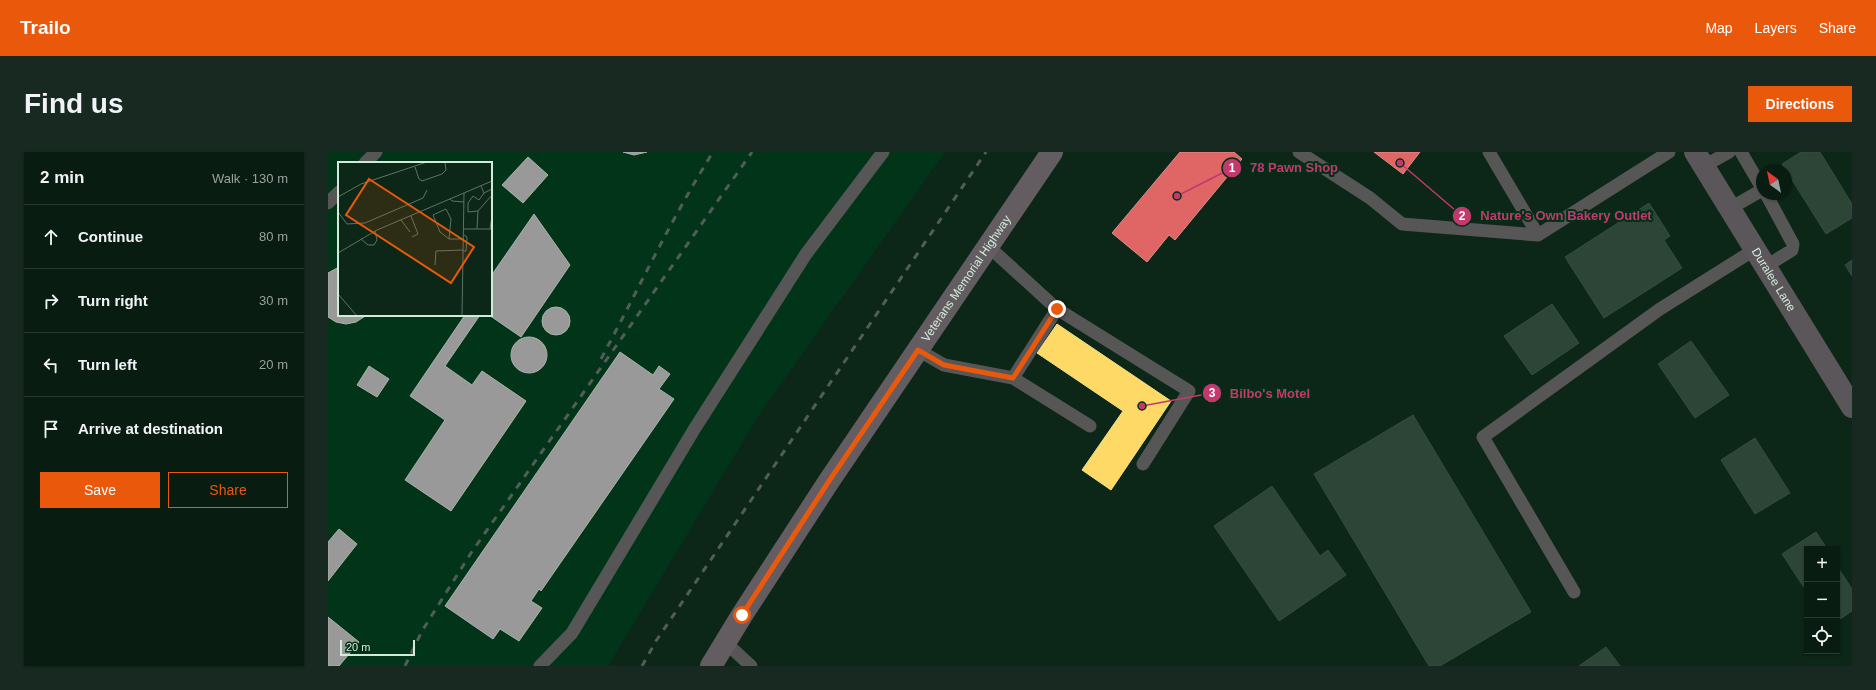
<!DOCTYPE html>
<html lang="en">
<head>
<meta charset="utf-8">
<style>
  :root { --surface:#091c12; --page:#172920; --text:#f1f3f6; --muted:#99a19f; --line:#293a32; --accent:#ea580c }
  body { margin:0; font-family:Arial,sans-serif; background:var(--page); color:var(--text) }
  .controls { position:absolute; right:12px; bottom:12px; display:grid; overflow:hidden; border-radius:0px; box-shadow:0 1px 3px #0004 }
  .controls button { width:36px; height:36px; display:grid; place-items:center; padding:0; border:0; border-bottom:1px solid var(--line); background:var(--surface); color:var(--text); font:20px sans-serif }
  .compass { position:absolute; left:1428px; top:12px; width:36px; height:36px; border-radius:50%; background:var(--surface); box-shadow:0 1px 3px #0004; rotate:327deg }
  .scale { position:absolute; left:12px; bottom:10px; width:75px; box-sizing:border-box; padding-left:4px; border:2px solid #d0ecd8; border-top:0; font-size:11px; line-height:14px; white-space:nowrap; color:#d0ecd8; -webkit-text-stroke:3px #023017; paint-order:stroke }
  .stop { position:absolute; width:12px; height:12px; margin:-9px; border:3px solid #ea580c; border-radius:50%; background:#fff }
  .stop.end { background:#ea580c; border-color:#fff; box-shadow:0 1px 4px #0008 }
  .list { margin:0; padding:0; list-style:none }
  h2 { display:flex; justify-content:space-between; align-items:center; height:52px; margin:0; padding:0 16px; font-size:17px }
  h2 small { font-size:13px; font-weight:400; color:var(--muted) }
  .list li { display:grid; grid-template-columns:26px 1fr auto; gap:12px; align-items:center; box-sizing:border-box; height:64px; padding:0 16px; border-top:1px solid var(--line) }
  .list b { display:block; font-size:15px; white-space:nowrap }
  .list em { font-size:13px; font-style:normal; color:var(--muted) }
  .actions { display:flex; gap:8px; padding:12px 16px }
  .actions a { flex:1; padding:9px 0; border:1px solid var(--accent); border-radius:0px; text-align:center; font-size:14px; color:var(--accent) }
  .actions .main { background:var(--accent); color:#fff }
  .icon { flex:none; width:22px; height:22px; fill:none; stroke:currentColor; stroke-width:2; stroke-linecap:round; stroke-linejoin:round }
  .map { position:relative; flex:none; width:1524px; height:514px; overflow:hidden; border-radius:0px }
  header { display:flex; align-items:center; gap:24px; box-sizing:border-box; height:56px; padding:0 20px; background:var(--accent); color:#fff }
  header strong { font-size:19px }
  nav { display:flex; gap:22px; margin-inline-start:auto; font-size:14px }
  .intro { display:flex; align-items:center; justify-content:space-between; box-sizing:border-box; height:96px; padding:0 24px }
  h1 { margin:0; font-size:28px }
  .button { padding:10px 18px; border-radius:0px; background:var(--accent); color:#fff; font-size:14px; font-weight:700 }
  main { display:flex; gap:24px; padding:0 24px }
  aside { flex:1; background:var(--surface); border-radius:0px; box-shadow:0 1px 3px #0004 }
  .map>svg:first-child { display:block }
  .built { fill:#02341a; fill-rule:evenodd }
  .homes { fill:#ffd966; stroke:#f1df88 }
  .shops { fill:#e06666; stroke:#db8e88 }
  .industry { fill:#999; stroke:#aab2ac }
  .building { fill:#2d4537; stroke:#364c3f }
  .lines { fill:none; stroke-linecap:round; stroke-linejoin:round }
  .lane { stroke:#565657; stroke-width:13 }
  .secondary { stroke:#5b565a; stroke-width:22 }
  .primary { stroke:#635d62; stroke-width:22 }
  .rail { stroke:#525c58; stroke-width:3; stroke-dasharray:7 7; stroke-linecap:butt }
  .route { stroke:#ea580c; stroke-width:5 }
  .labels { text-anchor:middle; stroke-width:4; stroke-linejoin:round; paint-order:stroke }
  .street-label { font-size:12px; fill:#d0ecd8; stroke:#023017 }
  .inset-road { fill:none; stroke:#5a7565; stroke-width:1 }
  .view { fill:#e8590c; fill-opacity:0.15; stroke:#e8590c; stroke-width:2 }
  .inset-edge { fill:none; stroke:#d0ecd8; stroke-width:2 }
  .leader { fill:none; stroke:#c4386e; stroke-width:1.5 }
  .callout-dot { fill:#c4386e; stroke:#023017; stroke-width:1.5 }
  .mark-label { font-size:12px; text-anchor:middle; font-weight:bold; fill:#fff }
  .callout-label { font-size:13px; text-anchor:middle; font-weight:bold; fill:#c4386e; stroke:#023017; stroke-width:4; stroke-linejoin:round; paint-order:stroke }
</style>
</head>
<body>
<header>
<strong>Trailo</strong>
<nav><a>Map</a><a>Layers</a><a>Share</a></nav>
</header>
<div class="intro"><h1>Find us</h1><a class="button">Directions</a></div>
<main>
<aside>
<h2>2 min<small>Walk · 130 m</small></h2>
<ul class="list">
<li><svg class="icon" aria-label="ahead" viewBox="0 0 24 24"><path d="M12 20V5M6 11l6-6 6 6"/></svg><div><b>Continue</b></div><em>80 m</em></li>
<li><svg class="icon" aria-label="right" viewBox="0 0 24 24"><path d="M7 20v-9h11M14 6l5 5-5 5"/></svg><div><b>Turn right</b></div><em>30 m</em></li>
<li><svg class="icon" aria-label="left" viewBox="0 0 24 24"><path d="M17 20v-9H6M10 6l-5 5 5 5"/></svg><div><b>Turn left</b></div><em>20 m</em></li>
<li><svg class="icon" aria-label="arrive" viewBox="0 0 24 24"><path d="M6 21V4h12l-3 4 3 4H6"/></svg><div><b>Arrive at destination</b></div></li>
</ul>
<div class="actions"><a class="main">Save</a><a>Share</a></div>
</aside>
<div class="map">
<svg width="1524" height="514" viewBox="0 0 1524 514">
  <rect width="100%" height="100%" fill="#0c2618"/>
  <!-- built -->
  <path class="built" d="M0 0H617L431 263 280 514H0ZM11 11H163V163H11Z"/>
  <!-- homes -->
  <path class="homes" d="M729 172 843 249 783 338 754 318 795 259 709 201Z"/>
  <!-- shops -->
  <path class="shops" d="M852 0H906L914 7 847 88 841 83 819 110 784 81Z
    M1046 0H1092L1075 22Z"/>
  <!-- industry -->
  <path class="industry" d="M295 0H319L306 3Z
    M200 5 220 23 195 51 174 33Z
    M206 62 242 113 193 185 161 163H163V124Z
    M11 115V163H39L28 170 18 172 8 170 0 165V121Z
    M214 169a14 14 0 1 1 28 0a14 14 0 1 1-28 0Z
    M137 163H152L117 214 144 233 154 219 198 249 123 359 77 328 117 268 82 244Z
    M183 203a18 18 0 1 1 36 0a18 18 0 1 1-36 0Z
    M292 200 325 223 331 214 342 222 331 237 346 247 213 439 211 437 203 449 214 456 191 489 172 477 165 487 117 454Z
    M41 214 61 227 49 245 29 233Z
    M11 377 29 392 0 429V390Z
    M0 465 31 490 11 514H0Z"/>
  <!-- building -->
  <path class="building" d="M1473 0H1492L1524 52V66L1498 82 1454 12Z
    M1321 51 1342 84 1336 88 1354 116 1276 166 1237 105Z
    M1524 108V124L1517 113Z
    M1224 152 1251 191 1204 223 1176 184Z
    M1363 189 1401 243 1367 266 1330 212Z
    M1085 263 1203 460 1112 514H1101L986 322Z
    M1427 286 1462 341 1427 362 1393 308Z
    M944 334 992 404 1000 398 1018 423 951 469 886 374Z
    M1488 380 1499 397H1479V440L1454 402Z
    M1509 414 1524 437V459L1509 469Z
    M1278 495 1292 514H1251Z"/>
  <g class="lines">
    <!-- lane -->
    <path class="lane" d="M971 0 1042 46 1074 72 1210 83 1341 0
      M1161 0 1210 83
      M1413 0 1434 36
      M37 11 48 0
      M1376 14 1401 0
      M0 51 11 40
      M1401 57 1434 38
      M660 94 729 157 861 239 815 312
      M1437 115 1464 98 1465 92 1438 42
      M590 198 616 213 685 226 762 274
      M685 226 729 157
      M1246 440 1155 285 1332 157 1426 98
      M397 490 423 514
      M212 514 244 481 367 276 478 102 555 0"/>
    <!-- secondary -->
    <path class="secondary" id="s1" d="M1367 0 1524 255"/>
    <!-- primary -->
    <path class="primary" id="s2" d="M383 514 414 463 501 329 724 0"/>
    <!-- rail -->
    <path class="rail" d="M273 207C310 138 343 67 385 0
      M77 514 94 479 143 401 424 0
      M314 514 328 489 658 0"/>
  </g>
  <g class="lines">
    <!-- route -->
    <path class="route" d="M414 463 501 329 590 198 616 213 685 226 729 157"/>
  </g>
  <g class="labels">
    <!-- street labels -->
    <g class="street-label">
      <text dy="4" stroke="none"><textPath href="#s2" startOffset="464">Veterans Memorial Highway</textPath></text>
      <text dy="4" stroke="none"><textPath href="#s1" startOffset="150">Duralee Lane</textPath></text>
    </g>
  </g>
  <!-- overview -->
  <g transform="translate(10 10)">
    <rect width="154" height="154" fill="#0c2618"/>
    <path class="inset-road" d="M77 5 81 17 84 19 104 12 108 8 107 0M143 24 146 31 154 27M0 35 23 22 89 0M112 37 114 39 126 40M140 49 154 33M0 50 9 62 27 61 85 36 89 28M130 50V41L135 34 141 38 146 31M130 50 140 49 139 67M73 54 80 72 74 75M63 58 72 70M126 67H154M152 67 154 53M23 77 30 83H36L39 78 37 69M111 77 113 57 108 47 95 53 102 70 111 77H126M125 89H128L129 75 126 73M0 91 39 68 154 19M97 103 98 89 125 88M0 132 19 154M124 154 126 31"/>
    <path class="view" d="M31 17 136 85 113 121 8 53Z"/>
    <rect width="154" height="154" class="inset-edge"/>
  </g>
  <!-- callouts -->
  <path class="leader" d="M849 44L904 16M1072 11L1134 64M814 254L884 241"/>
  <g class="callout-dot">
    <circle cx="849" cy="44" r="4"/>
    <circle cx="1072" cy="11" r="4"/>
    <circle cx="814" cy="254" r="4"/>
    <circle cx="904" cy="16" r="10"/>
    <circle cx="1134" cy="64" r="10"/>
    <circle cx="884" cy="241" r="10"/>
  </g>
  <g class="mark-label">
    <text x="904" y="20">1</text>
    <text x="1134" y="68">2</text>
    <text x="884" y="245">3</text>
  </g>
  <g class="callout-label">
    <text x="966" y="20">78 Pawn Shop</text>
    <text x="1238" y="68">Nature's Own Bakery Outlet</text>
    <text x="942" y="246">Bilbo's Motel</text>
  </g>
</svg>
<div class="controls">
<button>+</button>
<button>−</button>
<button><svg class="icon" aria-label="locate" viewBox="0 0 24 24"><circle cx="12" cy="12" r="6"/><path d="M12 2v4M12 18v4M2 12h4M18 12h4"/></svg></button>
</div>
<svg class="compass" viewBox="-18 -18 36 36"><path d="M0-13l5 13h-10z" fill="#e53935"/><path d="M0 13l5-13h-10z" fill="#99a19f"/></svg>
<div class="scale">20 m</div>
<div class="stop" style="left:414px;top:463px"></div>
<div class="stop end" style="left:729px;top:157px"></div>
</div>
</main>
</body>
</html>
